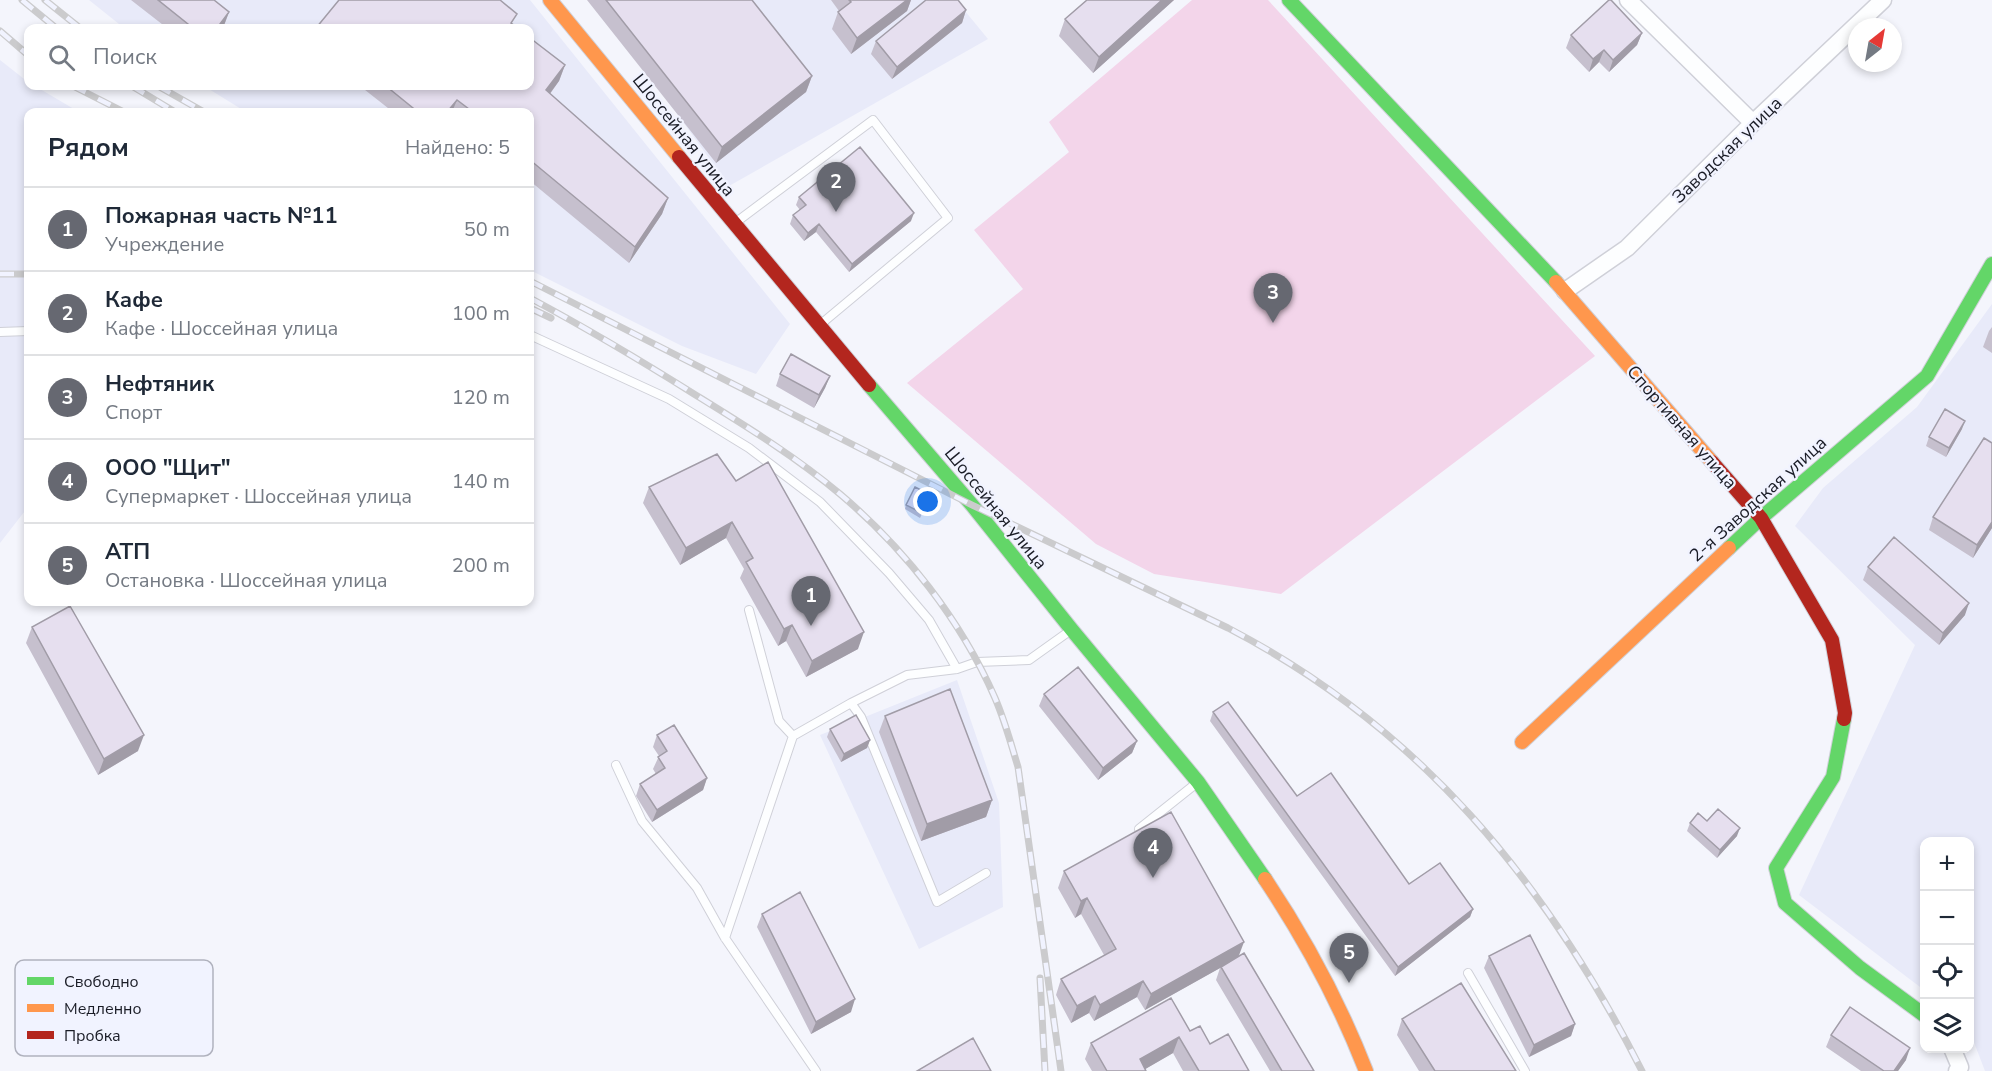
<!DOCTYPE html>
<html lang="ru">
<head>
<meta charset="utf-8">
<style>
  :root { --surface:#fff; --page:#f6f6f7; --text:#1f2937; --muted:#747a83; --line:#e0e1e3; --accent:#666871 }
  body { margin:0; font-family:"Nunito Sans",sans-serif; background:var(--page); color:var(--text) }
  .controls { position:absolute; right:18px; bottom:18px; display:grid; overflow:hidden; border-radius:12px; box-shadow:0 3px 9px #0003 }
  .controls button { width:54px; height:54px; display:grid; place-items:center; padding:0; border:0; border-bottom:2px solid var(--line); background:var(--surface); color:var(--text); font:30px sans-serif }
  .compass { position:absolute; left:1848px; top:18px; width:54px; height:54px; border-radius:50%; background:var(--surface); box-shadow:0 3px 9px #0003; rotate:31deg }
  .you { position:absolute; left:928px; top:502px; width:21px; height:21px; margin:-15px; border:4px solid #fff; border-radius:50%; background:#1a73e8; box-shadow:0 0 0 9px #1a73e833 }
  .badge { display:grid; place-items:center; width:39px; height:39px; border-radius:50%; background:var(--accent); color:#fff; font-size:20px; font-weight:700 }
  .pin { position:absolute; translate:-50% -50px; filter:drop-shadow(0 2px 3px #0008) }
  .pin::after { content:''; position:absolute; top:32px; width:21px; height:18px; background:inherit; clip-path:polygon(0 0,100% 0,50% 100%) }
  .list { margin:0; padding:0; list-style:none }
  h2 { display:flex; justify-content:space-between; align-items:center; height:78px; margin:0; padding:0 24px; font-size:26px }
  h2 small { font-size:20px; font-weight:400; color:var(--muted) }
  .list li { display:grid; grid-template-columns:39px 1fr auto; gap:18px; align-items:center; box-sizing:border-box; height:84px; padding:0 24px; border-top:2px solid var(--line) }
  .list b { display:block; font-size:22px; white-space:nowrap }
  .list p { margin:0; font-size:20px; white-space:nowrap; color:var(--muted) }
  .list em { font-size:20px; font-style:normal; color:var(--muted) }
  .icon { flex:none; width:33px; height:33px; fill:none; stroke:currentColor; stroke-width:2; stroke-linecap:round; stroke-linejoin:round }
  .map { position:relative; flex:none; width:1992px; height:1071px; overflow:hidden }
  .search { position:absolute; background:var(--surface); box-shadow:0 3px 9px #0003; left:24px; top:24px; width:510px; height:66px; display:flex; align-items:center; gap:15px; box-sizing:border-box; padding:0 21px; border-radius:12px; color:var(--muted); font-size:22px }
  .panel { position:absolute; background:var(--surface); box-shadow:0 3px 9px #0003; left:24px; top:108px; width:510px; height:498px; border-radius:12px }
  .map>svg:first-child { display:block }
  .built { fill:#e8eaf9 }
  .green { fill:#f3d5ea }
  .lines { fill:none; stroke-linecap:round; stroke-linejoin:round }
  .lane-casing { stroke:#cfd0d8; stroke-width:10 }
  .street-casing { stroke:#cfd0d8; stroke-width:19 }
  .fast-casing { stroke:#cfd0d8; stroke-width:16 }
  .slow-casing { stroke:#cfd0d8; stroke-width:16 }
  .jam-casing { stroke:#cfd0d8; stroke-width:16 }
  .lane { stroke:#fdfeff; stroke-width:8 }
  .street { stroke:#fdfeff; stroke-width:16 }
  .fast { stroke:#63d668; stroke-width:14 }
  .slow { stroke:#ff974d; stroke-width:14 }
  .jam { stroke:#b3261e; stroke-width:14 }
  .rail-casing { stroke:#cbcbcd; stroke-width:7 }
  .rail { stroke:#f1f3ff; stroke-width:4.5; stroke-dasharray:14; stroke-linecap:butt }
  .wall { fill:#c6c0ce }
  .shaded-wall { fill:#a19ca7 }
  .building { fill:#e6dfef; stroke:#a19ca7; stroke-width:1.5 }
  .labels { text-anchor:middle; stroke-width:4.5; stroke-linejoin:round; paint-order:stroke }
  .street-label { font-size:18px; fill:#1a1c26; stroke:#f1f3ff }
  .key { fill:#f1f3ff; stroke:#b0b2be; stroke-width:1.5 }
  .key-label { font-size:16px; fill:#1a1c26 }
</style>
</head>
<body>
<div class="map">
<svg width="1992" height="1071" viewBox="0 0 1992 1071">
  <rect width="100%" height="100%" fill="#f4f5fc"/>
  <!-- built -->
  <path class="built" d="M89 0H530L790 324 756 374 682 346 530 270V112H246L204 86H530V28H124Z
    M595 0H956L988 39 729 186Z
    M0 60 28 82V86H35L79 112H28V507L0 543Z
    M1992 304V1071H1985L1970 1032V842H1924V990L1799 895 1915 645 1795 526 1823 488 1917 407Z
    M957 680 999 803 1003 907 919 949 820 735Z"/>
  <!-- green -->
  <path class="green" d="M1192 0H1268L1595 356 1281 594 1154 574 1096 544 907 383 1023 289 974 230 1069 152 1049 122Z"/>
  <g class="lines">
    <!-- lane casing -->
    <g class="lane-casing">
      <path id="lane" d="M735 223 873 120 948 218 821 324
        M0 332 28 331
        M530 335 669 399 749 448 820 502 889 573 929 620 957 669
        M749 610 779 721 793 736
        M851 703 861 717 937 902 986 873
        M616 765 642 821 697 888 725 938 816 1071
        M1139 829 1198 782
        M725 938 793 736 851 703 907 675 957 669 977 662 1029 660 1071 630
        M1468 973 1525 1071"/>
    </g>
    <!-- street casing -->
    <g class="street-casing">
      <path id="street" d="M1628 0 1753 123
        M1565 291 1627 248 1753 123 1883 0
        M1952 1048 1960 1067 1957 1071"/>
    </g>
    <!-- fast casing -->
    <g class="fast-casing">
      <path id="fast" d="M1289 0 1556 282
        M869 385 972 505 1072 630 1198 782 1265 879
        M1729 548 1761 518 1927 376 1992 264
        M1844 719 1833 777 1776 868 1785 903 1860 968 1924 1015"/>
    </g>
    <!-- slow casing -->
    <g class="slow-casing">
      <path id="slow" d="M550 0 679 157
        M1556 282 1712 462
        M1522 742 1729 548
        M1265 879C1305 939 1340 1004 1366 1071"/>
    </g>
    <!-- jam casing -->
    <g class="jam-casing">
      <path id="jam" d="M679 157 869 385
        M1712 462 1761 518 1832 640 1845 713 1844 719"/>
    </g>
    <!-- lane -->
    <use href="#lane" class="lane"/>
    <!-- street -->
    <use href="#street" class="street"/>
    <!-- fast -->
    <use href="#fast" class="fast"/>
    <!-- slow -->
    <use href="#slow" class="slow"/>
    <!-- jam -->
    <use href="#jam" class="jam"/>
    <!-- rail casing -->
    <g class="rail-casing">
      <path id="rail" d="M22 0 56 28
        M45 0 80 28
        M0 31 28 55
        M73 86 124 112
        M132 86 175 112
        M158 86 204 112
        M0 274H28
        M530 281 972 505 1228 628C1420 728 1545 880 1642 1071
        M530 298C586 328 640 360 694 394 744 425 795 456 840 494 905 549 961 620 995 698 1005 721 1011 744 1018 767L1061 1071
        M530 308 551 318
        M1040 978 1045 1071"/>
    </g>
    <!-- rail -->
    <use href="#rail" class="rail"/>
  </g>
  <!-- wall -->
  <path class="wall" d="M131 0H214L229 12 223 28H167Z
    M587 0H752L812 76 806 92 716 163Z
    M831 0H911L907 11 851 54 832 29 838 12 839 11Z
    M1087 0H1174L1093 73 1059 36 1065 19Z
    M966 10 962 23 892 79 871 54 876 41Z
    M1642 33 1637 45 1609 72 1599 62 1589 72 1566 48 1571 35Z
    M565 65 559 81 550 94 668 198 662 214 629 263 530 181V112H393L360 86H530Z
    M799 197 911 221 849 272 816 232 804 241 790 224 793 215 800 210 796 205Z
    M1992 327V353L1983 347 1989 331Z
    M780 374 830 376 825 388 814 408 776 386Z
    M1962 429 1946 457 1926 446 1929 437Z
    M736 481 858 649 806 677 786 641 778 646 740 578 744 569 726 538 680 565 643 503 649 487Z
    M931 495 920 518 905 509 906 505Z
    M1933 517 1992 528 1973 558 1929 530Z
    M1868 567 1965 615 1939 645 1863 580Z
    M32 627 138 751 98 775 26 643Z
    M1044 694 1137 741 1132 753 1098 780 1039 706Z
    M1213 712 1297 796 1409 884 1473 909 1470 917 1395 976 1210 721Z
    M885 716 992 800 986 817 921 841 879 732Z
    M830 729 870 740 867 748 841 762 827 737Z
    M657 735 707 778 703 790 652 822 636 796 640 784 656 774 653 769 659 756 653 747Z
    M1707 821 1737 836 1717 858 1687 831 1690 823Z
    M1064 871 1239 956 1314 1071H1270L1216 980 1220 968 1145 1010 1137 997 1094 1021 1089 1013 1071 1023 1056 995 1061 979 1104 955 1081 914 1075 918 1058 888Z
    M762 914 851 1012 811 1034 757 927Z
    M1489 956 1575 1024 1571 1036 1529 1057 1484 968Z
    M1402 1019 1516 1071H1419L1397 1035Z
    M1190 1031 1249 1071H1183L1173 1053 1145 1069 1146 1071H1092L1085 1059 1091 1043Z
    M1831 1035 1906 1060 1898 1071H1861L1826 1047Z"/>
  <!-- shaded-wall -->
  <path class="shaded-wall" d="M907 0H911L907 11 851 54 857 38Z
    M1162 0H1174L1093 73 1099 57Z
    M966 10 962 23 892 79 897 67Z
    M229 12 223 28H217Z
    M1642 33 1637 45 1609 72 1613 60Z
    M1604 50 1599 62 1589 72 1593 59Z
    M565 65 559 81 540 107 546 90Z
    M812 76 806 92 716 163 722 147Z
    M457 100 452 112H447Z
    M668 198 662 214 629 263 635 247Z
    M914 213 911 221 849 272 852 264Z
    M819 224 816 232 804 241 808 233Z
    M830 376 825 388 814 408 819 395Z
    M1965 421 1962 429 1946 457 1949 448Z
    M732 522 726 538 680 565 686 548Z
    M1992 522V528L1973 558 1977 545Z
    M1969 603 1965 615 1939 645 1943 633Z
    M792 625 786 641 778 646 784 629Z
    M864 632 858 649 806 677 812 661Z
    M144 735 138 751 98 775 104 759Z
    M870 740 867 748 841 762 844 754Z
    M1137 741 1132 753 1098 780 1103 768Z
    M707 778 703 790 652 822 657 810Z
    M992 800 986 817 921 841 927 824Z
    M1740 828 1737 836 1717 858 1720 850Z
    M1087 898 1081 914 1075 918 1081 901Z
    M1473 909 1470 917 1395 976 1398 967Z
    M1244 942 1238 958 1145 1010 1151 994Z
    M1143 981 1137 997 1094 1021 1100 1005Z
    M1095 996 1089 1013 1071 1023 1077 1006Z
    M855 999 851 1012 811 1034 816 1022Z
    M1575 1024 1571 1036 1529 1057 1534 1045Z
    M1179 1037 1173 1053 1142 1071 1140 1059Z
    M1910 1048 1906 1060 1898 1071H1894Z"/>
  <!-- building -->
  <path class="building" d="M158 0H214L229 12 217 28H193Z
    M339 0H500L517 14 511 23 518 28H316Z
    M606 0H752L812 76 722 147Z
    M849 0H907L857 38 838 12 851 2Z
    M926 0H958L966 10 897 67 876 41Z
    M1087 0H1162L1099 57 1065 19Z
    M1609 0H1611L1642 33 1613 60 1604 50 1593 59 1571 35Z
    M530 38 565 65 546 90 668 198 635 247 530 160V112H473L457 100 447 112H418L386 86H530Z
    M860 147 914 213 852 264 819 224 808 233 793 215 806 205 799 197Z
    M791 354 830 376 819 395 780 374Z
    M1945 409 1965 421 1949 448 1929 437Z
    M1984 438 1992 443V522L1977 545 1933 517Z
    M717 454 736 481 768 462 864 632 812 661 792 625 784 629 746 562 753 558 732 522 686 548 649 487Z
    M915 487 931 495 922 513 906 505Z
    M1894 537 1969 603 1943 633 1868 567Z
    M70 606 144 735 104 759 32 627Z
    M1078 667 1137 741 1103 768 1044 694Z
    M950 689 992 800 927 824 885 716Z
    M1228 702 1297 796 1331 773 1409 884 1440 863 1473 909 1398 967 1213 712Z
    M856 715 870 740 844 754 830 729Z
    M674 725 707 778 657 810 640 784 665 768 658 757 667 751 657 735Z
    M1718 809 1740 828 1720 850 1690 823 1698 813 1707 821Z
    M1171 812 1244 942 1151 994 1143 981 1100 1005 1095 996 1077 1006 1061 979 1116 949 1087 898 1081 901 1064 871Z
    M800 892 855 999 816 1022 762 914Z
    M1530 935 1575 1024 1534 1045 1489 956Z
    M1244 953 1314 1071H1282L1221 967Z
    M1461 983 1516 1071H1435L1402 1019Z
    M1171 998 1190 1031 1200 1026 1210 1044 1228 1034 1249 1071H1199L1179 1037 1140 1059 1146 1071H1107L1091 1043Z
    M1850 1007 1910 1048 1894 1071H1884L1831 1035Z
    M973 1038 991 1071H917Z"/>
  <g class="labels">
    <!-- street labels -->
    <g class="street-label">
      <text transform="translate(684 135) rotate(51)" y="6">Шоссейная улица</text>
      <text transform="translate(1727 150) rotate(-44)" y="6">Заводская улица</text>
      <text transform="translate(1682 427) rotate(49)" y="6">Спортивная улица</text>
      <text transform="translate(1758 499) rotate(-42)" y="6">2-я Заводская улица</text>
      <text transform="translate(996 508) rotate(51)" y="6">Шоссейная улица</text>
    </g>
  </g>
  <!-- legend -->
  <rect x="15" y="960" width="198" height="96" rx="9" class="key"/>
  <rect x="27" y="977" width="27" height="8" fill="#63d668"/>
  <rect x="27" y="1004" width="27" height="8" fill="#ff974d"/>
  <rect x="27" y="1031" width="27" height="8" fill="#b3261e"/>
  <g class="key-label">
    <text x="64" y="987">Свободно</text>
    <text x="64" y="1014">Медленно</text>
    <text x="64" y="1041">Пробка</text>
  </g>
</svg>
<div class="controls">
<button>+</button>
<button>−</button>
<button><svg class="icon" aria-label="locate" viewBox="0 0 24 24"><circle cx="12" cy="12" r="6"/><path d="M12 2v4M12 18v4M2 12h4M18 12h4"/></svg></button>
<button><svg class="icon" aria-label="layers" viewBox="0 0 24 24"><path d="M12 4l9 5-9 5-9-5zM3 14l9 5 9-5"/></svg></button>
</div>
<svg class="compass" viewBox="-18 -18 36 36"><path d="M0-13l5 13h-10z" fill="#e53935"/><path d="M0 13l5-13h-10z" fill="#747a83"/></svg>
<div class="you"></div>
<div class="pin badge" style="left:811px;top:626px">1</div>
<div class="pin badge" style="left:836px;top:212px">2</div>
<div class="pin badge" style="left:1273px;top:323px">3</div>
<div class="pin badge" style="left:1153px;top:878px">4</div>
<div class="pin badge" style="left:1349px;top:983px">5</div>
<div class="search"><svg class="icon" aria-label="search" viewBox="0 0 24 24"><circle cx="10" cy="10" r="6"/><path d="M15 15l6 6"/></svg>Поиск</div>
<section class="panel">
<h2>Рядом<small>Найдено: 5</small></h2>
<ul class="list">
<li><span class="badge">1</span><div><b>Пожарная часть №11</b><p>Учреждение</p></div><em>50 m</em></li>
<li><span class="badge">2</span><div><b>Кафе</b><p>Кафе · Шоссейная улица</p></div><em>100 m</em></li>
<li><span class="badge">3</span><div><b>Нефтяник</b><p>Спорт</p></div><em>120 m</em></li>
<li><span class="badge">4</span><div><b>ООО &quot;Щит&quot;</b><p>Супермаркет · Шоссейная улица</p></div><em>140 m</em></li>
<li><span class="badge">5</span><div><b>АТП</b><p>Остановка · Шоссейная улица</p></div><em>200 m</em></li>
</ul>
</section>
</div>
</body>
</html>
